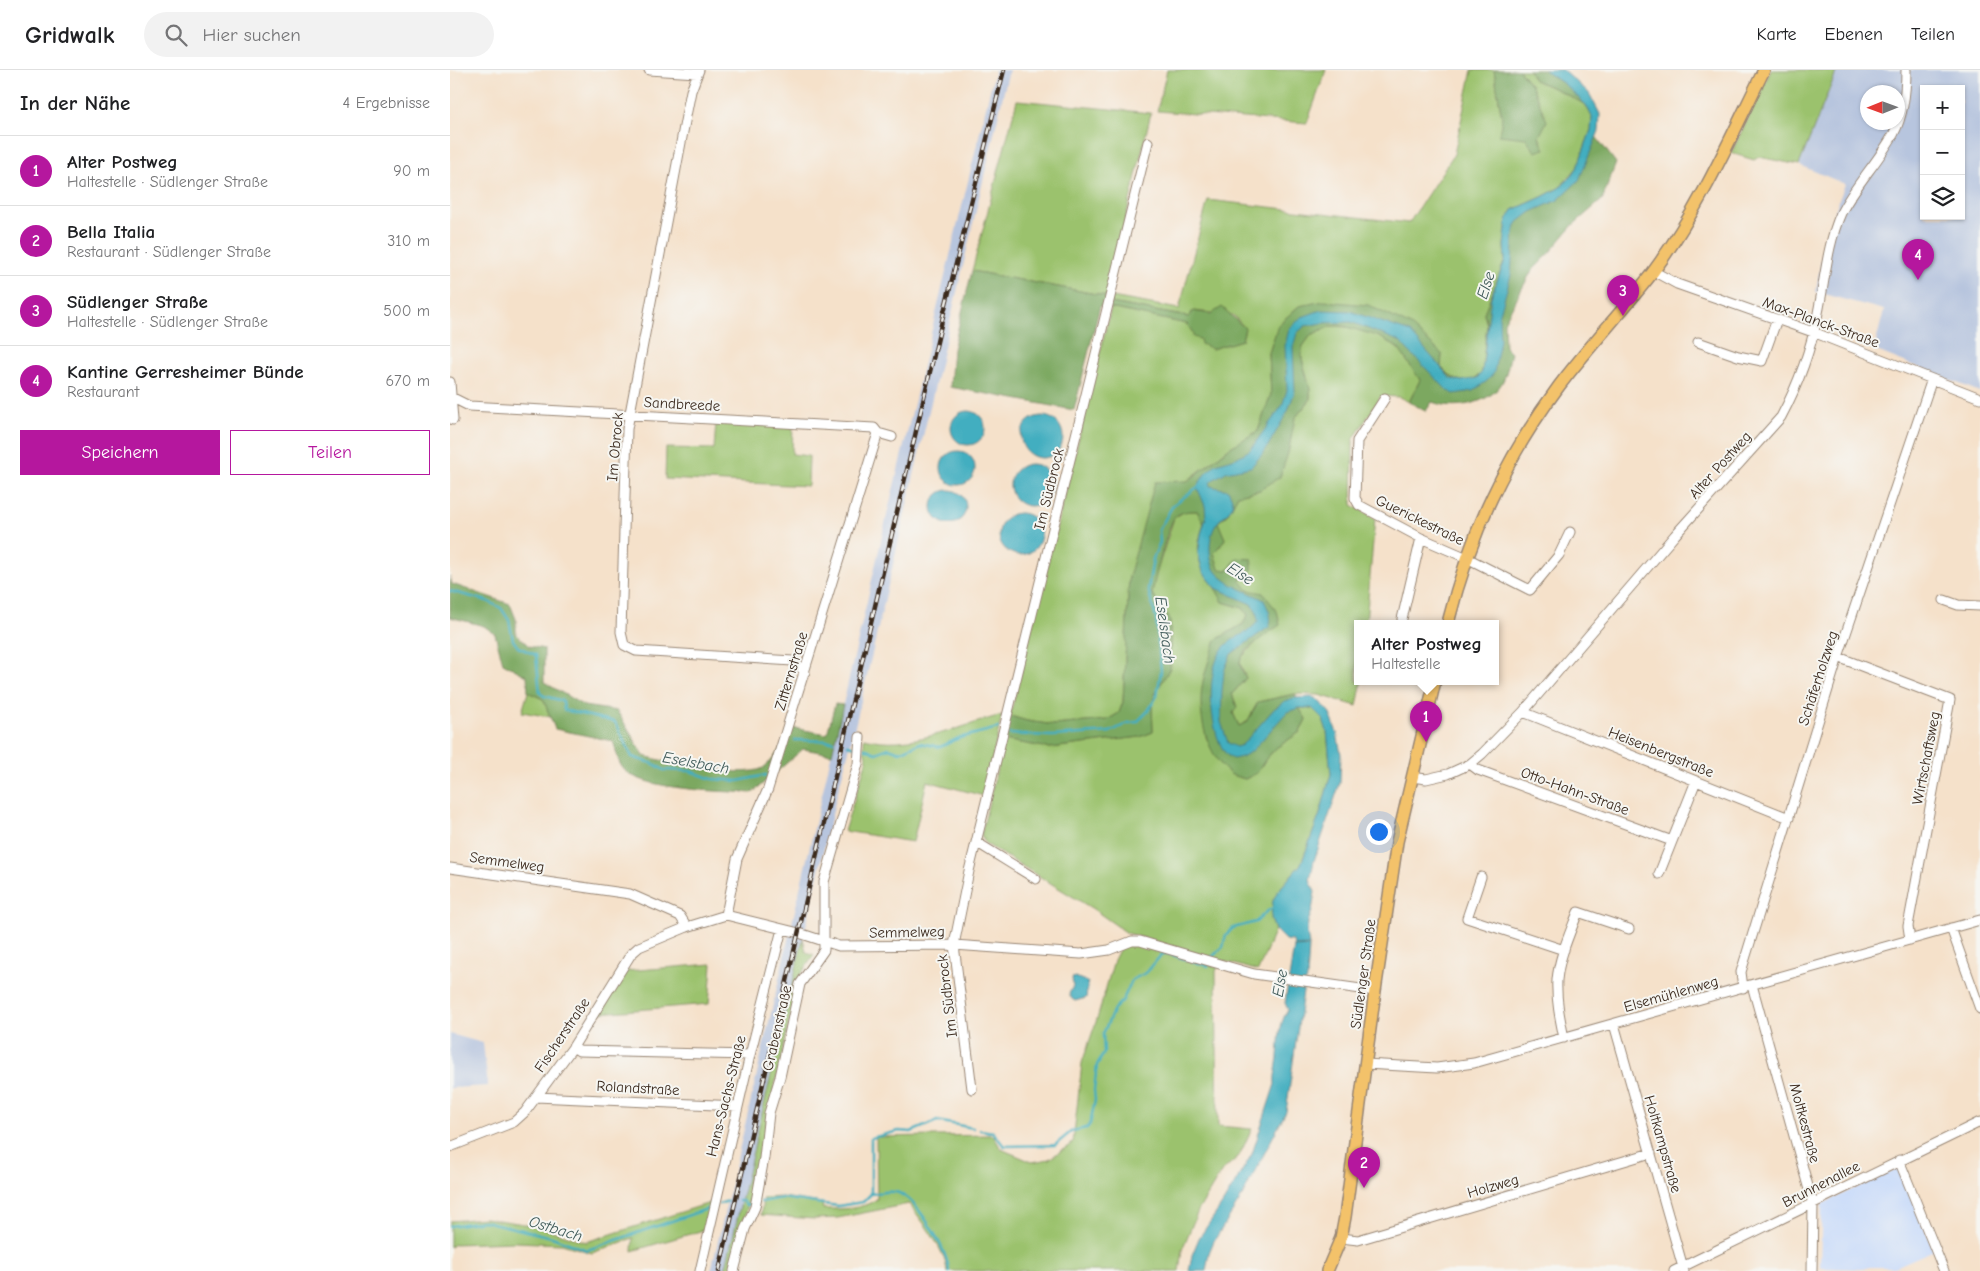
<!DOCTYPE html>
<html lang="de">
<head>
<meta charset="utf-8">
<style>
  :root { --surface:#fff; --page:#f2f2f2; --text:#202124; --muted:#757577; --line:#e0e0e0; --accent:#b5179e }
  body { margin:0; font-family:"Comic Neue",sans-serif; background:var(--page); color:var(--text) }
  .controls { position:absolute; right:15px; top:15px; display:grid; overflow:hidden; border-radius:0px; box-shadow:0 1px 4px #0004 }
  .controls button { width:45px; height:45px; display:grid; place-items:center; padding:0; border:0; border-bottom:1px solid var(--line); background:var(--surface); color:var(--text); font:25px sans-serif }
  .compass { position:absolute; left:1410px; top:15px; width:45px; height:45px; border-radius:50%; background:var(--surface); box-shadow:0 1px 4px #0004; rotate:269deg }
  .you { position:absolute; left:928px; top:761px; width:18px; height:18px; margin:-12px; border:4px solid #fff; border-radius:50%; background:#1a73e8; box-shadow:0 0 0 8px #1a73e833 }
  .badge { display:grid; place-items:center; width:32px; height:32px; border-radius:50%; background:var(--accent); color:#fff; font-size:16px; font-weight:700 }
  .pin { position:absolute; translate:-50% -41px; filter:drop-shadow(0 1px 2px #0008) }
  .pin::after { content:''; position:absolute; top:26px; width:18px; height:15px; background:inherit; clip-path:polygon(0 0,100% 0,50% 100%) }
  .popup { position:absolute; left:904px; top:550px; width:145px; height:65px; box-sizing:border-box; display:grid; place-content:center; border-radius:0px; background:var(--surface); filter:drop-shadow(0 1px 4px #0005); font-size:16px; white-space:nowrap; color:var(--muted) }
  .popup b { font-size:19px; color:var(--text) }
  .popup::after { content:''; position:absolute; left:50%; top:100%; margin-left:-10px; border:10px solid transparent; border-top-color:var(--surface) }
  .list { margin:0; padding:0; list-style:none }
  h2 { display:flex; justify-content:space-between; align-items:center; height:65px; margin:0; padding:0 20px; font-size:21px }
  h2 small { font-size:16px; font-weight:400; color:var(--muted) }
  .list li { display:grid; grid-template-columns:32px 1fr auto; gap:15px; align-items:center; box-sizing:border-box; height:70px; padding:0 20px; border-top:1px solid var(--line) }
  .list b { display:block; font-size:19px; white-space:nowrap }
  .list p { margin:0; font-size:16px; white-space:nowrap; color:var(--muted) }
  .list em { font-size:16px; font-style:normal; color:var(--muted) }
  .actions { display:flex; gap:10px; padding:15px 20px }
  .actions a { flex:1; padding:11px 0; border:1px solid var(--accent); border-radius:0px; text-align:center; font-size:18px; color:var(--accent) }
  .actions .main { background:var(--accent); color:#fff }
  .icon { flex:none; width:28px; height:28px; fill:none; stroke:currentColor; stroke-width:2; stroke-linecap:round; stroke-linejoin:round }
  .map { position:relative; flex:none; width:1530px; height:1201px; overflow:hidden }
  header { display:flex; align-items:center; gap:30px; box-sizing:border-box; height:70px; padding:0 25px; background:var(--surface); border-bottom:1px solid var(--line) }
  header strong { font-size:24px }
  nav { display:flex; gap:28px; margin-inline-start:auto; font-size:18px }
  .search { width:350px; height:45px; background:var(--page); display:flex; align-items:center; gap:12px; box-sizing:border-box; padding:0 18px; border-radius:28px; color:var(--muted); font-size:19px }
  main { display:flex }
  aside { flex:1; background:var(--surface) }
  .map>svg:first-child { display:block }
  .built { fill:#cadcf9 }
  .industrial { fill:#b7c5de; fill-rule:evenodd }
  .green { fill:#9bc26d; stroke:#6b7646 }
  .forest { fill:#7ca860; stroke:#5c693f }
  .water { fill:#42aec0; stroke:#3e6c6f }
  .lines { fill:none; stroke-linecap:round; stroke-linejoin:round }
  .stream { stroke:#42aec0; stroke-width:2.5 }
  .minor-casing { stroke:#988674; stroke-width:11 }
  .major-casing { stroke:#988674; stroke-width:14 }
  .minor { stroke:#fff; stroke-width:9 }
  .major { stroke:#f3c26a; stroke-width:11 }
  .rail-casing { stroke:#3b2a1e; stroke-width:4.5 }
  .rail { stroke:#f6f6f2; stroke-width:2.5; stroke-dasharray:8; stroke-linecap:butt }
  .labels { text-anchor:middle; stroke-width:4; stroke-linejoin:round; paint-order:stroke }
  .street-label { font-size:15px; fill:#3b2a1e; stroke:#f6f6f2 }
  .water-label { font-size:16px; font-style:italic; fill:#3d5857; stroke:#f6f6f2 }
</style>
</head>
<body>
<header>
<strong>Gridwalk</strong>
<div class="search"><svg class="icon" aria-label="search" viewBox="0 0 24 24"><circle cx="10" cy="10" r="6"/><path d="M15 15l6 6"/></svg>Hier suchen</div>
<nav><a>Karte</a><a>Ebenen</a><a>Teilen</a></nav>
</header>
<main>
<aside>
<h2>In der Nähe<small>4 Ergebnisse</small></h2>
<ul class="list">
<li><span class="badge">1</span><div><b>Alter Postweg</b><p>Haltestelle · Südlenger Straße</p></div><em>90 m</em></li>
<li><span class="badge">2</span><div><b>Bella Italia</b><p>Restaurant · Südlenger Straße</p></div><em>310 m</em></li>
<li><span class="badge">3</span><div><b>Südlenger Straße</b><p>Haltestelle · Südlenger Straße</p></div><em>500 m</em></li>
<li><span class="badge">4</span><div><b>Kantine Gerresheimer Bünde</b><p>Restaurant</p></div><em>670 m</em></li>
</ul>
<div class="actions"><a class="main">Speichern</a><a>Teilen</a></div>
</aside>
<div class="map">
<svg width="1530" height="1201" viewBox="0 0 1530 1201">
  <rect width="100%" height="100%" fill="#f6f6f2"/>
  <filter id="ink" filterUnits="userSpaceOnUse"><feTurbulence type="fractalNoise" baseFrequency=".02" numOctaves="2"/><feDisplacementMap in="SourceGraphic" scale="10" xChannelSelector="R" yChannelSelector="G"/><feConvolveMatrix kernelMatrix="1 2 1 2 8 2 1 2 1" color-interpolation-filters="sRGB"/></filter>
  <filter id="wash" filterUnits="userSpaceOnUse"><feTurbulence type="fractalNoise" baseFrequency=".0096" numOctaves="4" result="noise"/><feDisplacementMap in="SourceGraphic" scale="20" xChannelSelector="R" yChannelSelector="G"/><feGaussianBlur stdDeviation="1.12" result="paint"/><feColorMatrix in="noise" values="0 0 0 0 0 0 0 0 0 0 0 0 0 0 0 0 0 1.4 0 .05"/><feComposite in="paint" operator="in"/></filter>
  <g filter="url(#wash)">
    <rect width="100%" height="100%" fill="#f5e1ca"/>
    <!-- built -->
    <path class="built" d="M1450 1097 1484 1180 1445 1197H1419L1414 1199 1370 1198 1372 1134Z"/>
    <!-- industrial -->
    <path class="industrial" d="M545 0H559L403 665 385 732 275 1201H261L438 441Z
      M1387 0H1530V322L1424 280 1434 240 1366 222 1374 171 1395 114 1349 95ZM1474 19H1511V146H1474ZM1418 22H1448V52H1418Z
      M0 964 33 973 38 1016 0 1018Z"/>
    <!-- green -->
    <path class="green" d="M717 0H876L857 53 707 41Z
      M1022 0H1044L1052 48 1089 67 1082 16 1069 0H1079L1084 10 1106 19 1136 35 1142 47 1141 60 1127 98 1109 118 1092 127 1054 175 1055 190 1034 243 1037 254 1032 302C1018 318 1003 311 991 297L992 284 849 236 828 255 819 283 821 324 808 361 779 378 737 411 679 507 673 632 669 643 657 650 605 655 577 651 560 646 661 238 737 254 743 263 762 279 792 270 795 258 783 245 743 241 739 247 661 233 662 227 729 239 758 130 959 153 1004 84Z
      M1321 0H1387L1349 95 1309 87 1304 90 1281 83Z
      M567 30 701 43 657 226 522 201Z
      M880 256C902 256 929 263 947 278 956 285 963 300 970 310L959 332 949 327 931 326 903 370 902 435 925 448 916 553H907V611H912L907 636 869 625 845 624 808 632 797 652 789 656 783 643 787 637 782 624 796 608 790 593 791 588 812 566 798 520 778 500H769L764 483 775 469 767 452 777 445 788 425 810 420 838 383 845 348 860 330V319L851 285 853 276 861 265Z
      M266 352 343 356 342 384 359 386 358 416 215 409 216 378 264 379Z
      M735 441H747L754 454 751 464 753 502 766 518 773 532 793 538 798 545 793 554 766 570 756 667 768 691 782 705 795 709 807 703 815 690 826 678 850 662 856 649 849 638H862L873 649 877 661 881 704 870 744 851 794 828 821 821 849 825 860 808 901 677 863 643 839 536 774 531 765 554 670 600 678 690 667 703 662 702 635 705 624 720 598V552L717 545 702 524 704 510 724 448Z
      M78 622 93 629 101 647 72 642Z
      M552 645 534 726 477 711 463 772 394 761 417 690 414 680V668C459 680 509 656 552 645Z
      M353 868 356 882 364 885 349 907 300 1128 280 1201H275Z
      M680 874H692L768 897 766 901 768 1056 802 1059 789 1086 772 1101 748 1141 732 1180 729 1201H497C495 1179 472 1151 459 1134L388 1148 364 1149 311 1145 313 1128 333 1127 372 1133 373 1139C391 1139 412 1140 427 1129L426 1067 543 1065 551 1079 582 1092 599 1089 623 1073 632 993 648 946 664 890 670 878Z
      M262 894 259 934 149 943 176 901Z
      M263 1132 257 1159 182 1181 183 1168 142 1183 112 1174 65 1172 4 1174 0 1177V1151L35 1148 87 1156 136 1172Z"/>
    <!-- forest -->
    <path class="forest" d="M1044 0H1069L1082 16 1097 51 1089 67 1095 79 1085 82 1076 68 1049 65 1052 48Z
      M1079 0H1094L1114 14 1136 35 1106 19 1084 10Z
      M1141 60 1166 93 1152 130 1123 155 1095 188 1081 202 1054 252 1055 277 1061 283C1058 294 1057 306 1050 316 1036 335 1003 340 982 332L976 341 959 332 970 310 948 278 930 267 894 256H880L861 265 853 276 851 285 860 319V330L845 348 838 383 830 407 810 420 788 425 777 445 768 452 775 469 764 483 769 499 778 500 787 488 802 489V500L790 510 798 520 813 523 827 541 830 555C821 561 789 582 790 593 790 597 794 604 796 608L782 624 787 637 783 643 789 656 797 652 808 632 845 624 849 638 856 649 850 662 826 678 815 690 807 703 795 709C790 707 784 707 780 704 754 682 746 639 754 607 757 595 762 582 766 570L793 554 798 545 793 538 773 532C756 499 739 495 754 454L747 441C738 441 732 441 725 447 718 454 704 512 702 524L717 545 720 552V598L705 624 702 635 703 662 690 667 600 678 554 670 560 646 577 651 605 655 657 650 669 643 673 632 679 507 705 412 738 411 779 378 808 361 821 324 819 283 828 255 849 236 874 231 918 235 961 256 992 284 991 297C1003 311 1018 318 1032 302L1037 255 1034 243 1055 190 1054 175 1057 150 1063 140 1092 127 1109 118 1120 108 1127 98Z
      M522 201 662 227 661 233 738 247 743 241 761 244 772 237 795 258 792 270 762 279 751 274 750 269 743 267V263L737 254 650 236 624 340 500 317 503 279Z
      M0 506 2 514 60 534 66 549V564L79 576 94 579V612L134 636 167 641 194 686C216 692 294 709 313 698 326 689 334 671 343 658L377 664 385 634 393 635 382 684 353 679 302 723C274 721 188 721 172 697 167 690 166 679 163 671L105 659 93 629 78 622 77 606 53 593 45 564 34 556 0 547Z"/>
    <!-- water -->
    <path class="water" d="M1094 0H1113L1139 23 1150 44 1149 61 1129 110 1108 130 1081 142 1068 152 1064 160 1061 205 1049 247 1050 270 1044 303 1037 311 1023 321 1004 324 998 321 949 271 901 252 872 253 855 256 847 263 843 277 845 321 838 341 815 381 801 397 776 402 761 411 760 416 778 420C789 439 778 440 768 452 758 463 757 491 767 503 780 517 798 521 814 530 818 539 823 547 819 557L781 584 774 601 772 621 771 652 778 673 786 677 792 675 824 639 835 631 845 628 862 627 867 629 880 643 887 663 891 684 890 713 864 791 860 810 865 822 862 841 858 852 857 862 859 875 844 876 843 871 835 870 825 860 821 849 823 830 828 821 851 794 870 744 881 704 877 661 873 649 862 638H849L837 642 802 681 792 687 783 689C780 687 776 685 774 681 759 659 755 598 774 577 784 566 799 564 808 551L806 540 801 534 766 518 753 502 748 484 751 464 756 448 755 436 747 417 755 404 766 394 786 388 800 380 832 336 837 320 835 276 839 259 852 247 871 240 900 241 960 262 1001 309 1012 311 1027 308 1032 302 1041 227 1055 190 1054 175 1057 150 1063 140 1092 127 1109 118 1120 108 1127 98 1141 60 1142 47 1136 35 1114 14Z
      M501 358a17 17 0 1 1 34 0a17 17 0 1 1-34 0Z
      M571 367a21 21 0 1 1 42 0a21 21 0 1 1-42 0Z
      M491 398a17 17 0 1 1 34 0a17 17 0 1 1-34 0Z
      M560 415a21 21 0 1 1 42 0a21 21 0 1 1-42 0Z
      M482 437a17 17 0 1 1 34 0a17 17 0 1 1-34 0Z
      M549 464a21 21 0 1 1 42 0a21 21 0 1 1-42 0Z
      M859 876 857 909 854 915 836 1042 790 1130 764 1171 759 1183 756 1201H739L742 1185 749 1168 773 1133 802 1084 825 1014C824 1006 826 1002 827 994 830 977 827 955 838 940L835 933 844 877Z
      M625 907 638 912 636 928 625 931 622 929 619 924 623 916 622 908Z"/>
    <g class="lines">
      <!-- stream -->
      <path class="stream" d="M0 521 37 531 51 538 59 550 63 570 68 577 86 585 90 623 94 626 113 631 114 640 165 652 182 687 204 694 214 700 240 701 262 709 288 711 316 705
        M559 664 602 666 660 662 678 653 687 652 698 641 707 626 711 601 706 548 698 519 703 489 710 472 709 460 723 435 749 416
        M345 670 384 671
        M398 675 406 677
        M414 678 426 683 439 678 450 682 470 673 490 677 509 668 548 658
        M761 888 773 877 776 865 783 858 806 852 816 842 824 837
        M530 1060 543 1062 554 1076 605 1075 622 1061 637 1058 640 1054 645 1030 644 1020 647 995 654 983 653 964 664 939 673 930 682 910 697 902 711 885 716 883 758 896
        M421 1124V1068L449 1061 461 1062 487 1051 523 1058
        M289 1131H293L296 1135H300
        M311 1132 332 1128 388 1136 413 1132 421 1124C429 1123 441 1120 449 1123 469 1132 497 1180 499 1201
        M269 1134 278 1131
        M0 1156 34 1151 102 1167 137 1180 260 1138"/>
    </g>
  </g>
  <g filter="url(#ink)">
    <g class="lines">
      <!-- minor casing -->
      <g class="minor-casing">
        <path id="minor" d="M199 0 247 3
          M249 0 241 21 236 46 177 359 171 562 174 575 186 581 343 591 355 602
          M1203 201 1227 214 1363 262 1530 328
          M1248 272 1288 286 1312 291 1327 249
          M0 312 3 350
          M1 327 19 336 424 358 428 363 442 367
          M935 328 907 371 905 428 909 435 971 468 1017 488 1080 520 1109 485 1120 462
          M1494 530 1508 535 1530 536
          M952 549 971 468
          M1388 587 1500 630 1458 856 1460 870
          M1073 642 1339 748
          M1020 694 1028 700 1222 771
          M962 707 976 709 998 704 1020 694 1032 684 1073 642 1225 465 1331 347C1348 315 1361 279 1368 243 1375 210 1377 175 1391 143 1405 115 1429 91 1444 63 1453 45 1456 21 1456 0
          M526 772 586 809
          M0 798 180 824 230 846 237 857
          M1209 804 1246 711
          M1031 807 1017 848 1114 880
          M276 845 287 789 318 719 428 363
          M1501 858 1530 939
          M1302 915 1363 1134 1362 1201
          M1293 918 1291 902 1388 587 1482 309
          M1164 954 1234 1201
          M1114 968C1110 949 1106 930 1107 910 1109 887 1120 863 1128 842L1179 859
          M123 977 129 981 300 985
          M915 994 987 998 1024 993 1530 850
          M522 1019 504 875 519 801 698 72
          M86 1027 288 1036
          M0 1077 64 1052 75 1042 123 977 181 884 189 877 237 857 276 845 349 863 389 876 504 875 631 884 659 880 682 871H690L804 904 925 921
          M1449 1090 1494 1201
          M891 1168 908 1170 1201 1083
          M250 1201 300 985 332 859
          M284 1201 295 1159 305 1137 314 1088 319 1043 330 1007 350 914 374 880V812L408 694 410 667
          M1224 1201 1530 1052"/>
      </g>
      <!-- major casing -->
      <g class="major-casing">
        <path id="major" d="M998 553C1020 464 1055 389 1109 316 1139 276 1173 241 1203 202 1249 140 1280 69 1314 0
          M877 1201 891 1168 895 1147 925 921 947 772 985 611"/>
      </g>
      <!-- minor -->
      <use href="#minor" class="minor"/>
      <!-- major -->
      <use href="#major" class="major"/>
      <!-- rail casing -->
      <g class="rail-casing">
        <path id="rail" d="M269 1201 494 242 554 0"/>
      </g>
      <!-- rail -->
      <use href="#rail" class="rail"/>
    </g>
  </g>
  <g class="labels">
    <!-- street labels -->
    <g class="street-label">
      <text transform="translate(1371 252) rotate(20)" y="5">Max-Planck-Straße</text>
      <text transform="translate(232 334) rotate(3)" y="5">Sandbreede</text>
      <text transform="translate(165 377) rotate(-85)" y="5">Im Obrock</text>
      <text transform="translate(1270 395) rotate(-48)" y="5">Alter Postweg</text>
      <text transform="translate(599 419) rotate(-76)" y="5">Im Südbrock</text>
      <text transform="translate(970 450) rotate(26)" y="5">Guerickestraße</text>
      <text transform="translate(341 601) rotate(-73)" y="5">Zitternstraße</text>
      <text transform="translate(1368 608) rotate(-72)" y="5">Schäferholzweg</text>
      <text transform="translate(1211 682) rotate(22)" y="5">Heisenbergstraße</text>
      <text transform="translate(1476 688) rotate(-79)" y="5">Wirtschaftsweg</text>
      <text transform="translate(1125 721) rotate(20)" y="5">Otto-Hahn-Straße</text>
      <text transform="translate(57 792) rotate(8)" y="5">Semmelweg</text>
      <text transform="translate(457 862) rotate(-1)" y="5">Semmelweg</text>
      <text transform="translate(913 904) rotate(-82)" y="5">Südlenger Straße</text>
      <text transform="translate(1221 924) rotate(-16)" y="5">Elsemühlenweg</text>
      <text transform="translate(497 926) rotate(-97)" y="5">Im Südbrock</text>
      <text transform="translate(327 958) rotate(-77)" y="5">Grabenstraße</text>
      <text transform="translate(112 965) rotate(-56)" y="5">Fischerstraße</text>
      <text transform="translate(188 1018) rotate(3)" y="5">Rolandstraße</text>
      <text transform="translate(276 1026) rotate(-76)" y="5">Hans-Sachs-Straße</text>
      <text transform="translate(1355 1053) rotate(75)" y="5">Moltkestraße</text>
      <text transform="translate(1213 1074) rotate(74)" y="5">Holtkampstraße</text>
      <text transform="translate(1371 1114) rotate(-27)" y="5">Brunnenallee</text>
      <text transform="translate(1043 1116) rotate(-16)" y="5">Holzweg</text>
    </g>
    <!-- water labels -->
    <g class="water-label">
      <text transform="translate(1035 215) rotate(-72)" y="6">Else</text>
      <text transform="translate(791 503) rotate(32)" y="6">Else</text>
      <text transform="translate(716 560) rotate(82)" y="6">Eselsbach</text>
      <text transform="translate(246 692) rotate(10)" y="6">Eselsbach</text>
      <text transform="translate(829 913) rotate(-80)" y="6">Else</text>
      <text transform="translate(106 1158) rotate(17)" y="6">Ostbach</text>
    </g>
  </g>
</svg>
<div class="controls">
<button>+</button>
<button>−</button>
<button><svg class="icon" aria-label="layers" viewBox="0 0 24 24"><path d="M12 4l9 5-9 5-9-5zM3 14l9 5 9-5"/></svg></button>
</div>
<svg class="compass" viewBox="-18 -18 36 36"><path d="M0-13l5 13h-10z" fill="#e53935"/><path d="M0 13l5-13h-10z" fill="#757577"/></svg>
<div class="you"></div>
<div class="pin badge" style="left:976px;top:672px">1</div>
<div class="popup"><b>Alter Postweg</b>Haltestelle</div>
<div class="pin badge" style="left:914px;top:1118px">2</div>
<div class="pin badge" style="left:1173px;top:246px">3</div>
<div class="pin badge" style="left:1468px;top:210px">4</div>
</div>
</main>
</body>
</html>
